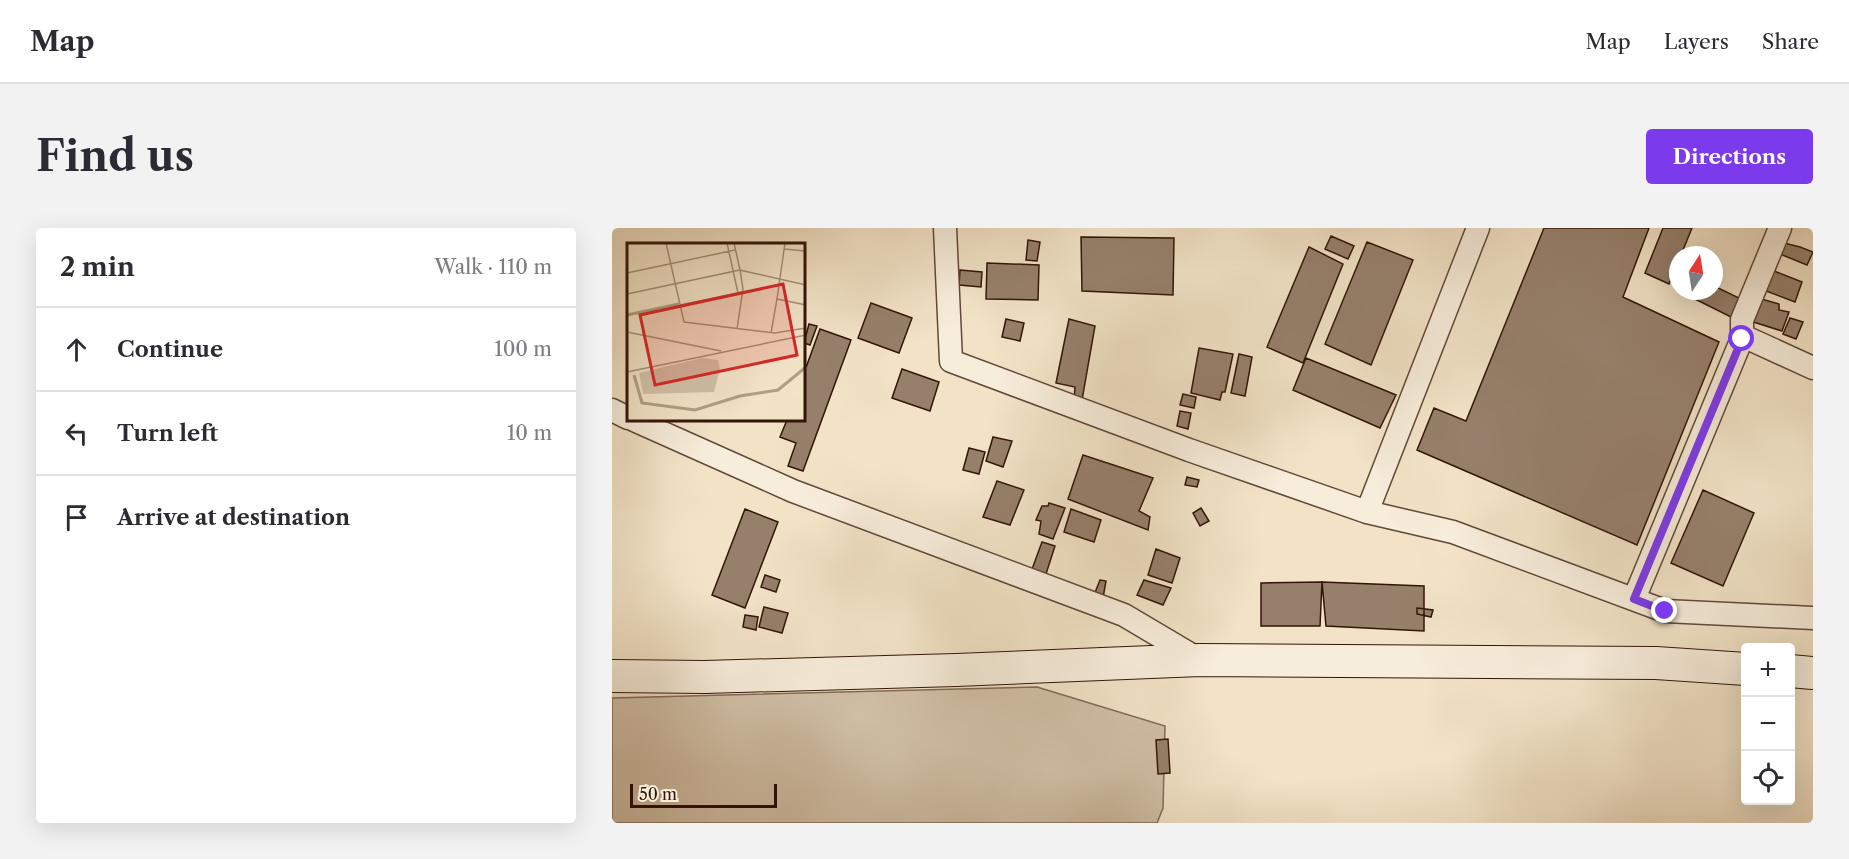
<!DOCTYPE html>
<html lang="en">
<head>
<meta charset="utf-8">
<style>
  :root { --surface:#fff; --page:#f2f2f3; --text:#2b2b33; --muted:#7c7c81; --line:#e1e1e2; --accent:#7c3aed }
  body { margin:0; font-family:"Libre Caslon Text",serif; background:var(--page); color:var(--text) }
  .controls { position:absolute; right:18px; bottom:18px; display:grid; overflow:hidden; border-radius:6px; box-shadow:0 6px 24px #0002 }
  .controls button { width:54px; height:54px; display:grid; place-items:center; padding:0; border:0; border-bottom:2px solid var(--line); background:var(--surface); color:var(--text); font:30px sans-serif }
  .compass { position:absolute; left:1057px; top:18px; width:54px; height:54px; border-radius:50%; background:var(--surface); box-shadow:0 6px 24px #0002; rotate:12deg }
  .scale { position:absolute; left:18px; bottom:15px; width:147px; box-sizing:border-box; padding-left:6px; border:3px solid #321508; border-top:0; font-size:16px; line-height:21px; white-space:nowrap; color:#321508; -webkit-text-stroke:4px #f7eddb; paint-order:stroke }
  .stop { position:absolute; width:18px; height:18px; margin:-14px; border:4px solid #7c3aed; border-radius:50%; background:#fff }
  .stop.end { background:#7c3aed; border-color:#fff; box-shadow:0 2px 6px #0008 }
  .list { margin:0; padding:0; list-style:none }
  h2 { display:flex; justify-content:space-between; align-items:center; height:78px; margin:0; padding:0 24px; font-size:26px }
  h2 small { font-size:20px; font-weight:400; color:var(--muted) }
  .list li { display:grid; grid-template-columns:39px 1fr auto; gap:18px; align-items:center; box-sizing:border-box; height:84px; padding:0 24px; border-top:2px solid var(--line) }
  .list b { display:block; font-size:22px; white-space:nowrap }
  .list em { font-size:20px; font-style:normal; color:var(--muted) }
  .icon { flex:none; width:33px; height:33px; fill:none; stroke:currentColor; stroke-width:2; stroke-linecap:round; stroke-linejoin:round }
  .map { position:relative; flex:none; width:1201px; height:595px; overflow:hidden; border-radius:6px }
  header { display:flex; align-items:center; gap:36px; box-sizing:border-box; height:84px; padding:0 30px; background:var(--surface); border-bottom:2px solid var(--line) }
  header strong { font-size:28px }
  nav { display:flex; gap:33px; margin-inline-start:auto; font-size:21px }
  .intro { display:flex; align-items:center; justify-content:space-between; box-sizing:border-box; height:144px; padding:0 36px }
  h1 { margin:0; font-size:42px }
  .button { padding:15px 27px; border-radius:6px; background:var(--accent); color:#fff; font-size:21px; font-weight:700 }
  main { display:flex; gap:36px; padding:0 36px }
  aside { flex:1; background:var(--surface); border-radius:6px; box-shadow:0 6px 24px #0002 }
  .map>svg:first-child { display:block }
  .green { fill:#d1c0a7; stroke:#826a58; stroke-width:1.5 }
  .building { fill:#96806b; stroke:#321508; stroke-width:1.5 }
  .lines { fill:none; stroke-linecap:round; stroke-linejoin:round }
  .street-casing { stroke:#624838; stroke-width:25 }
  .secondary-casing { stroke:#321508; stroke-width:34 }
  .street { stroke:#f7eddb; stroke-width:22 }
  .secondary { stroke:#f7eddb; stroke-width:32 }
  .route { stroke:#7c3aed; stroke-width:8 }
  .inset-river { fill:none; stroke:#b19d86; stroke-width:3 }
  .inset-road { fill:none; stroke:#a5917b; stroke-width:1.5 }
  .view { fill:#d62828; fill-opacity:0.15; stroke:#d62828; stroke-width:3 }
  .inset-edge { fill:none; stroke:#321508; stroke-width:3 }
</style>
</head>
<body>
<header>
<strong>Map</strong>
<nav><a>Map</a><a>Layers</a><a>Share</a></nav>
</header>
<div class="intro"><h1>Find us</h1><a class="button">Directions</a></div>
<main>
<aside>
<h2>2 min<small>Walk · 110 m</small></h2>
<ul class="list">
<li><svg class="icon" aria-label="ahead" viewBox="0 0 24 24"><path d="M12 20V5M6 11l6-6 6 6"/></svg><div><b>Continue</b></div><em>100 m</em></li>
<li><svg class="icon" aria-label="left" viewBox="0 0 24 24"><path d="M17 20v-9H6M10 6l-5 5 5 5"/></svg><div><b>Turn left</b></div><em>10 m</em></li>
<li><svg class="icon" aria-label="arrive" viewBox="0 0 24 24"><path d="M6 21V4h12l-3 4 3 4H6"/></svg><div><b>Arrive at destination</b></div></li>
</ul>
</aside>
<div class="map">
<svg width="1201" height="595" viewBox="0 0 1201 595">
  <rect width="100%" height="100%" fill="#f2e3c7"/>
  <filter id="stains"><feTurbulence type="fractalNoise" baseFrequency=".00333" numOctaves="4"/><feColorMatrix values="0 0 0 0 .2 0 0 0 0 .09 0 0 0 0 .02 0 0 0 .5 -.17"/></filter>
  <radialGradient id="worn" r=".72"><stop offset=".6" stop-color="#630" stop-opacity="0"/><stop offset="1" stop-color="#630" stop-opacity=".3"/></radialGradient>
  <!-- green -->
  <path class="green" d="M425 459 553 498 551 580 545 595H0V470Z"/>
  <!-- building -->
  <path class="building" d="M932 0H1037L1011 69 1107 114 1025 317 805 222 822 180 854 193Z
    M1051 0H1080L1069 27H1066V33L1057 56 1033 45Z
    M719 8 742 18 736 31 713 21Z
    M469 9 562 10 561 67 470 63Z
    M416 12 428 14 425 33 414 32Z
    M755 14 801 32 759 137 713 116Z
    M1168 14 1188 19 1201 24 1195 37 1163 24Z
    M697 19 731 36 691 135 655 119Z
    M375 35 427 37 426 72 374 71Z
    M1157 41 1190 54 1183 74 1149 61Z
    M348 42 370 44 369 59 347 57Z
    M1102 58 1127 70 1119 89 1073 66 1074 63H1102Z
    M1146 70 1167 76V82L1177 84 1170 103 1138 93Z
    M259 75 300 90 287 125 246 110Z
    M1178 90 1191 94 1184 111 1171 106Z
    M394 91 412 95 408 113 390 109Z
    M457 91 483 98 470 172H462L463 159 444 155Z
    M197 96 205 98 198 117 192 115Z
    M208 101 239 112 191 243 176 238 184 215 168 209 175 192H192V145Z
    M587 120 621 126 613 164H610L608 172 579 165Z
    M627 126 640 129 633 168 619 165Z
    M694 130 784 167 768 200 681 162Z
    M290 141 327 154 318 183 280 170Z
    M571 166 584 169 582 180 568 177Z
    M568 183 579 185 576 201 565 198Z
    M381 209 400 213 391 239 374 233Z
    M357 220 373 224 367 246 351 242Z
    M471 227 541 250 527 283 538 289 536 302 456 271Z
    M575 249 587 252 585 259 573 257Z
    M385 253 412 262 398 297 371 289Z
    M1091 262 1142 285 1111 358 1059 335Z
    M437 275 453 280 441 311 427 306 429 293 424 292 430 278H436Z
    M589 280 597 293 588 298 581 285Z
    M133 281 166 294 133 380 100 367Z
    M459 281 489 292 482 314 452 304Z
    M430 314 443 318 433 349 419 344Z
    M544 321 568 330 560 355 536 347Z
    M153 347 168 352 164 364 149 359Z
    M488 352 494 353 491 370 482 367Z
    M532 352 559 360 551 377 525 367Z
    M710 354 708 398H649V355Z
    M710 354 812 358V403L714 398Z
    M152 379 176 385 170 405 147 399Z
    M805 380 821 382 819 389 805 386Z
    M133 387 146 389 144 402 131 399Z
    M556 511 558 545 546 546 544 512Z"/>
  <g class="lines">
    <!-- street casing -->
    <g class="street-casing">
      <path id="street" d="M333 0 339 133 577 222 755 284 841 304 1053 383 1201 390
        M1130 111V92L1168 0
        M0 182 16 190
        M22 192 181 263 512 387 588 432
        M755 284 866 0
        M1022 371 1131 108 1201 140"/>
    </g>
    <!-- secondary casing -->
    <g class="secondary-casing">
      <path id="secondary" d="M1178 443 1201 445
        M0 448 92 449 344 442 588 432 1044 435 1134 441"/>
    </g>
    <!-- street -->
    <use href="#street" class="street"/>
    <!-- secondary -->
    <use href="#secondary" class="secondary"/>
  </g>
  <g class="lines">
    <!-- route -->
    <path class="route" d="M1053 383 1022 371 1130 111"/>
  </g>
  <!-- overview -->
  <g transform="translate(15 15)">
    <rect width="178" height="178" fill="#f2e3c7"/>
    <path d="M75 115 91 117 93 126 87 149 16 151 12 130Z" fill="#d1c0a7"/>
    <path class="inset-river" d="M0 72 52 61M7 132 15 160 68 167 113 153 151 147 179 124"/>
    <path class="inset-road" d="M39 0 57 79 148 90 179 85M100 0 111 50M107 0 113 27 179 42M157 6 179 8M0 30 108 7M0 51 113 27 116 46 110 86M150 56 158 0M53 62 116 49M0 89 94 108M144 90 150 56 179 62M0 129 179 92"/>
    <path class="view" d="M156 41 170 112 28 142 13 72Z"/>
    <rect width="178" height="178" class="inset-edge"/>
  </g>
  <rect width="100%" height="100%" filter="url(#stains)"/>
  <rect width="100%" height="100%" fill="url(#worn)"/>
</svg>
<div class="controls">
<button>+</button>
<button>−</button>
<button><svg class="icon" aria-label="locate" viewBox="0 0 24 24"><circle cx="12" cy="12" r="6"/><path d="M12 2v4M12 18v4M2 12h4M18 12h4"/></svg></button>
</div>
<svg class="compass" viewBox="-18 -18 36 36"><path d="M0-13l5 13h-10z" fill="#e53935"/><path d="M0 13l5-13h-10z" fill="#7c7c81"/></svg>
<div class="scale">50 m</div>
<div class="stop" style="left:1130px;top:111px"></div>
<div class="stop end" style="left:1053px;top:383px"></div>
</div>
</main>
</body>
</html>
